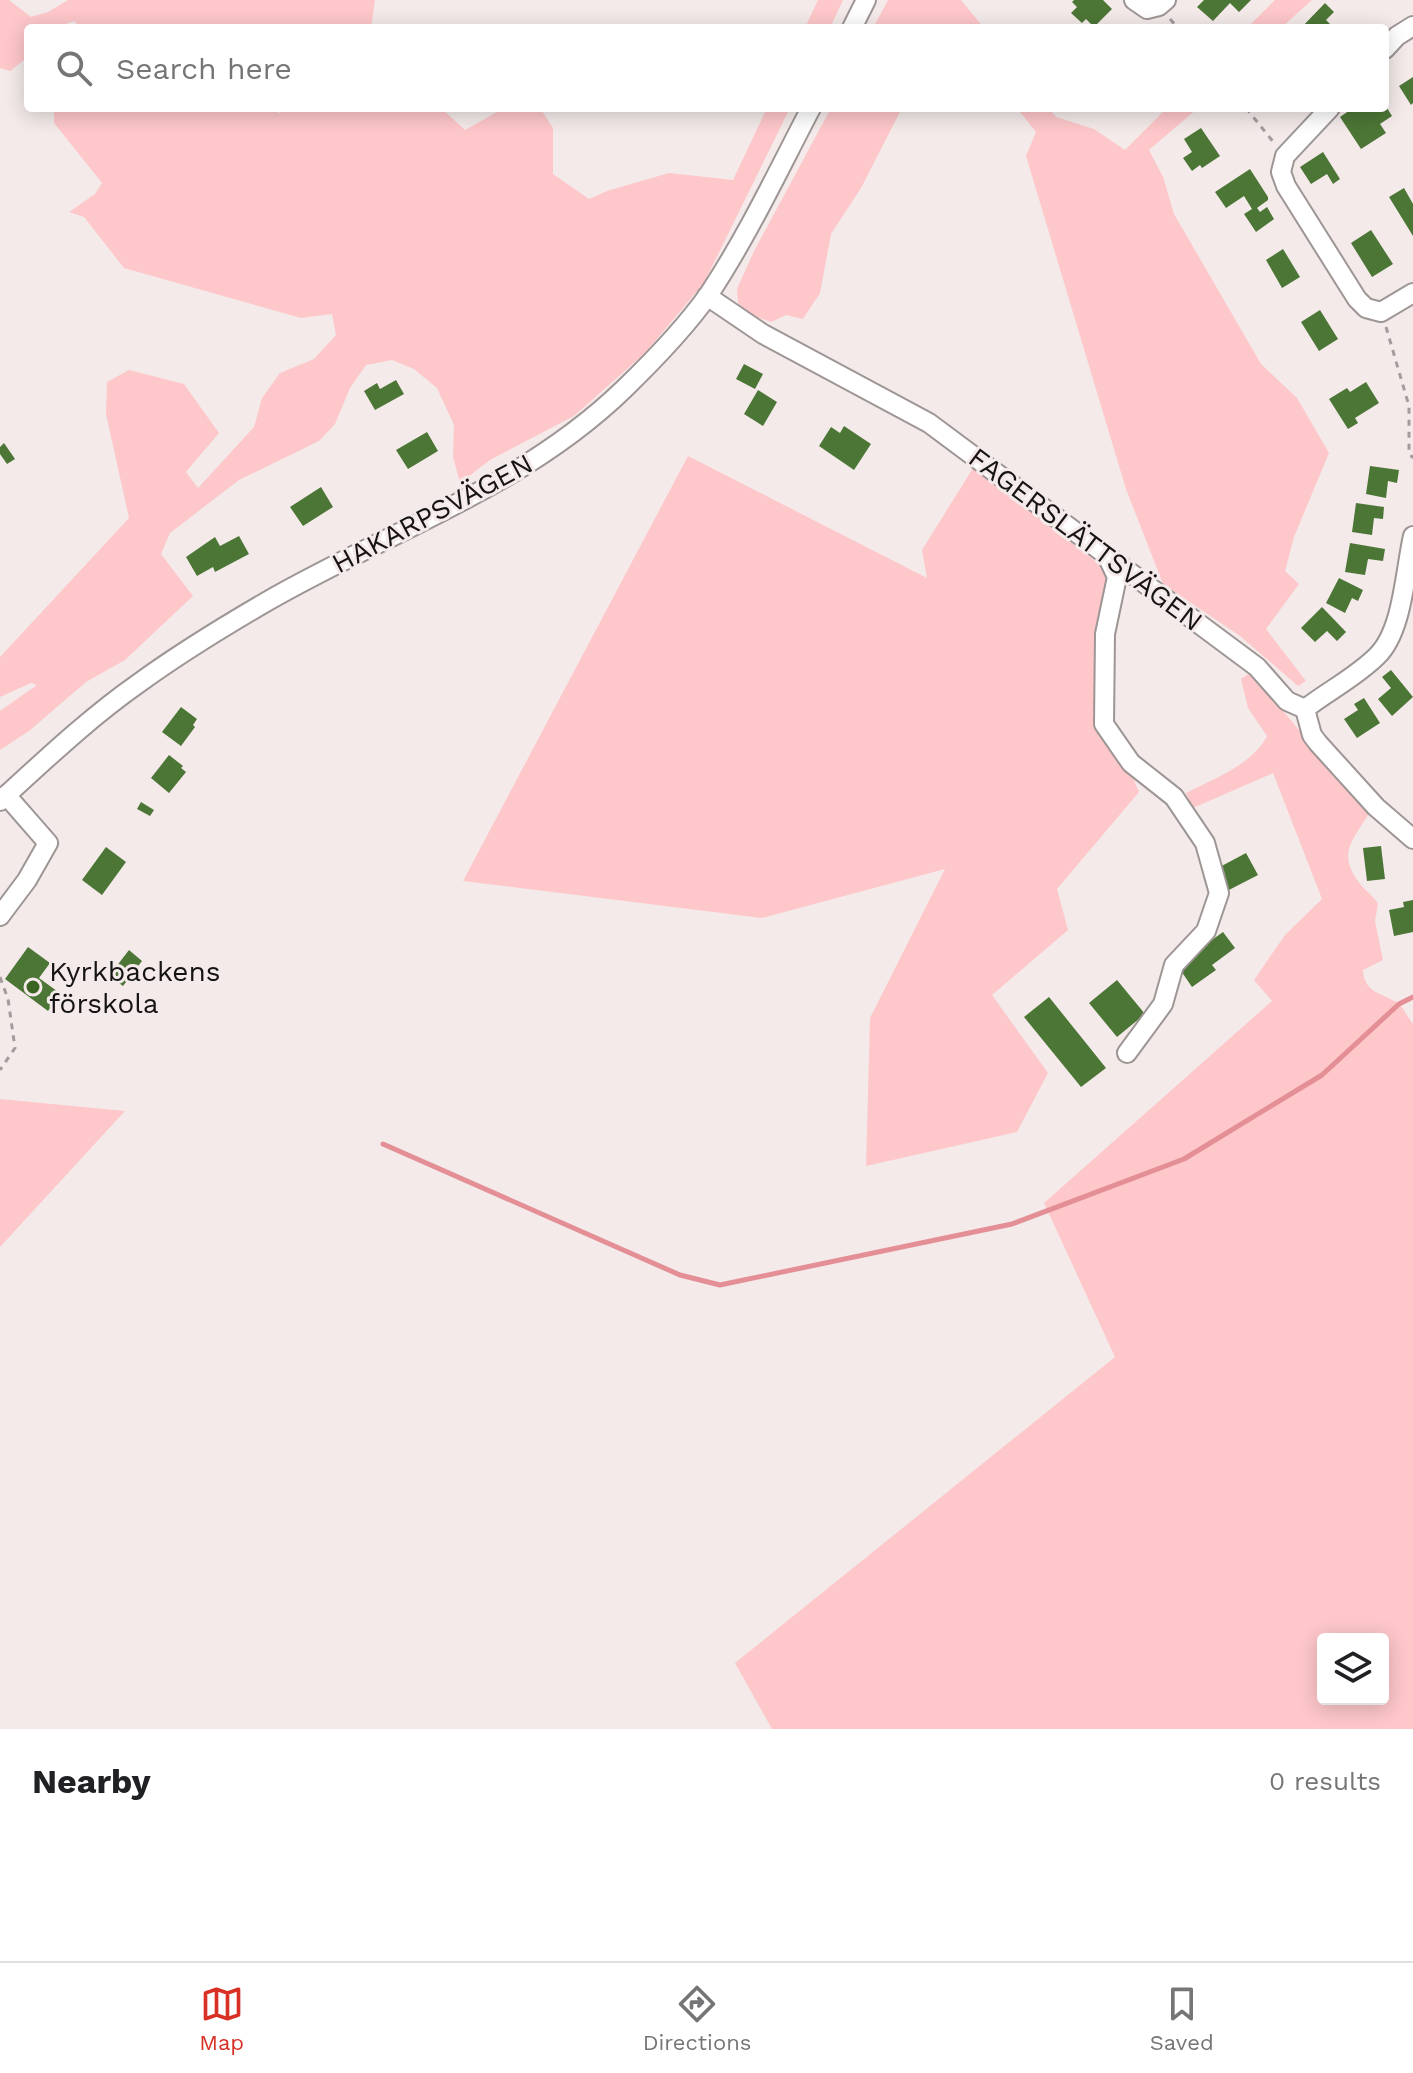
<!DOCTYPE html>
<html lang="en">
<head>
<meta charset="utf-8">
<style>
  :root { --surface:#fff; --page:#f6f6f6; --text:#202124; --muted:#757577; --line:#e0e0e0; --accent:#d93025 }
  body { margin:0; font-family:"Work Sans",sans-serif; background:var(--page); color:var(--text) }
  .controls { position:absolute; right:24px; bottom:24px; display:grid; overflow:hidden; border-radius:8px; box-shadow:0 4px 20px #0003 }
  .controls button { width:72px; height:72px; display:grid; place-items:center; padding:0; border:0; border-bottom:2px solid var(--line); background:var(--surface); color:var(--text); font:40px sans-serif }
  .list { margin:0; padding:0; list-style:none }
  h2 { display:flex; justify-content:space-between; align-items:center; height:104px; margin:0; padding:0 32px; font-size:34px }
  h2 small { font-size:26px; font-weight:400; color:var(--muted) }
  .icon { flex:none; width:44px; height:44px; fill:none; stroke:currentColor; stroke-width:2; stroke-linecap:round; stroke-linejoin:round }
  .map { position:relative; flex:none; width:1413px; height:1729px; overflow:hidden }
  .search { position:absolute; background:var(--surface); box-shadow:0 4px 20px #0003; left:24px; right:24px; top:24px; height:88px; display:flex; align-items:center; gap:20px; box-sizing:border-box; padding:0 28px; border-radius:8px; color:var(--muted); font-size:30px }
  .sheet { height:232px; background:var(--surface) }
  nav { display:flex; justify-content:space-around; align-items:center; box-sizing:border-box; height:112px; border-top:2px solid var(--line); background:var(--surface); font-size:22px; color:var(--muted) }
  nav a { display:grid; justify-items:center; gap:4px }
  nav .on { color:var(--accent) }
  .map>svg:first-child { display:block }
  .green { fill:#fec7ca; fill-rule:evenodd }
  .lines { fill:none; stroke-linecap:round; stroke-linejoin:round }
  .stream { stroke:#e48e96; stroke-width:5 }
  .building { fill:#4c7636 }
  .minor-casing { stroke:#9e9595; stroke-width:22 }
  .path { stroke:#a49c9c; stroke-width:3; stroke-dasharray:6 6; stroke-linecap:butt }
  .minor { stroke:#fff; stroke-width:18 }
  .poi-dot { fill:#396421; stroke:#f4eaea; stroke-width:3 }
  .labels { text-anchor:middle; stroke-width:6; stroke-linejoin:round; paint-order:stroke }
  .street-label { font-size:28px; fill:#161313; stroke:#f4eaea }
  .poi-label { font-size:28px; fill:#161313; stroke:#f4eaea; text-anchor:start }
</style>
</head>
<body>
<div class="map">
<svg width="1413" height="1729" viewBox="0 0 1413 1729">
  <rect width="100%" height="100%" fill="#f4eaea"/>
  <!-- green -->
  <path class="green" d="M0 0H9L31 17 48 12 68 0H375L371 28H82L74 21 54 28H28V57L10 71 0 68Z
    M818 0H843L830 28H805Z
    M888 0H961L984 28H873Z
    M1275 0H1312L1281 28H1247Z
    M54 108H271L279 113 289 108H441L465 130 504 108H540L553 128V174L589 199 607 191 669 173 733 180 767 108H790L704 283 645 353 574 416 490 460 460 483 453 457 454 425 437 388 414 369 392 360 366 365 350 388 335 424 319 441 239 480 170 533 161 554 193 596 125 660 86 682 29 731 0 750V711L37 685 31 683 0 697V657L129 518 106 414 107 382 129 370 184 384 219 433 186 472 198 488 254 427 262 398 280 373 314 359 336 335 332 314 301 318 124 268 84 217 69 212 95 194 102 183 54 123Z
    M831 108H902L861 188 831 234 820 293 803 319 786 315 771 322 749 314 738 303 737 289 754 251Z
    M1017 108H1049L1056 117 1094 129 1125 150 1167 108H1198L1149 150 1163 177 1174 214 1261 364 1297 398 1329 453 1294 537 1285 571 1299 584 1266 629 1306 681 1298 686 1240 636 1163 584 1126 489 1026 156 1036 132Z
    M688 456 927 578 922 550 973 468 1099 564 1119 608 1102 707 1139 792 1057 889 1068 930 992 995 1048 1073 1017 1132 866 1166 870 1018 945 869 762 918 463 881Z
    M1251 672 1341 781 1371 810C1354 840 1335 853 1361 885 1367 892 1373 895 1378 904L1375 921 1383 960 1363 970C1364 993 1382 993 1398 1003 1404 1008 1408 1018 1413 1024V1729H772L735 1663 1115 1357 1044 1203 1272 1001 1254 980 1285 935 1322 899 1273 773 1193 808 1186 793C1215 778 1252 765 1267 736L1248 708 1241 679ZM1323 1639H1383V1699H1323Z
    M0 1099 125 1111 0 1247Z"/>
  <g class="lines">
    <!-- stream -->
    <path class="stream" d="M383 1144 680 1275 720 1285 1012 1224 1184 1159 1322 1075 1399 1004 1413 997"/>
  </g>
  <!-- building -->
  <path class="building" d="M1074 0H1103L1112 9 1094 27 1086 19 1082 23 1071 13 1077 7 1072 2Z
    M1204 0H1251L1239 12 1230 3 1213 21 1197 7Z
    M1325 3 1334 12 1326 20 1334 28H1301Z
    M1413 77V103L1411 105 1399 86Z
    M1353 108H1387L1392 116 1380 124 1386 133 1361 149 1340 117Z
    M1201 128 1220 156 1202 168 1200 165 1192 171 1183 158 1192 152 1184 139Z
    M1323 152 1340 179 1333 184 1327 174 1311 184 1300 167Z
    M1250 169 1268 197V200L1257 208 1260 212 1267 207 1274 219 1256 232 1244 214 1252 209 1244 196 1226 208 1215 192Z
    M1404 188 1413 204V236L1389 197Z
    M1371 230 1393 264 1372 277 1351 243Z
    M1283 249 1300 277 1282 288 1266 260Z
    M1320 310 1338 339 1319 351 1301 322Z
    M744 364 763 374 755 389 736 379Z
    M396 380 404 394 375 410 364 391 377 383 380 389Z
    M1366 382 1379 403 1355 418 1358 423 1348 429 1329 399 1347 388 1350 392Z
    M758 390 777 402 763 426 744 414Z
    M844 426 871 444 854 470 819 446 831 427 840 433Z
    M427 432 438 451 408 469 396 450Z
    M4 443 15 459 7 464 0 454V447Z
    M1370 466 1399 470 1397 483 1388 481 1386 498 1366 494Z
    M321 487 333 507 303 526 290 507Z
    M1356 503 1384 507 1383 519 1374 518 1372 535 1352 532Z
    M239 536 249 554 215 572 213 567 197 576 186 557 215 537 220 546Z
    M1350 543 1385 549 1383 561 1368 559 1365 575 1345 572Z
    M1339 578 1363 590 1358 601 1352 598 1345 613 1326 603Z
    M1322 607 1346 632 1337 641 1327 631 1315 642 1301 628Z
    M1391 670 1413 697 1392 716 1378 699 1391 688 1382 677Z
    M1364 698 1380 723 1357 738 1344 719 1358 710 1354 704Z
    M181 707 197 719 193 725 195 727 181 746 162 732Z
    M169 755 183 766 181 768 186 772 169 793 151 778Z
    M141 802 154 810 150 816 137 809Z
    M1381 846 1385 879 1367 881 1363 848Z
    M106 847 126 862 102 895 82 880Z
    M1246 853 1258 875 1227 891 1216 869Z
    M1413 900V932L1394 936 1389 910 1404 907 1403 902Z
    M1223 932 1235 948 1212 965 1216 970 1192 987 1177 965Z
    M28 947 50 963 39 978 61 994 48 1011 5 979Z
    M129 950 142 961 123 986 109 976Z
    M1117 980 1145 1014 1117 1037 1089 1003Z
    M1049 997 1106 1068 1081 1087 1024 1017Z"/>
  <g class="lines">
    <!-- minor casing -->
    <g class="minor-casing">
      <path id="minor" d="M1134 0 1147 9 1159 6 1166 0
        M852 28 866 0
        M1385 49 1397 36 1413 26
        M1330 108 1285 156 1281 172 1286 186 1357 299 1366 308 1381 312 1413 293
        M707 296 763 334 929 423 1257 667 1287 701 1305 709 1312 735 1318 743 1376 807 1413 839
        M1109 560 1117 577 1105 634 1104 724 1131 763 1174 797 1205 843 1219 893 1206 931 1174 965 1163 1004 1127 1053
        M1305 709C1328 691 1356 677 1377 656 1403 631 1405 571 1413 536
        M0 801C45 760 89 718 139 683 179 654 223 627 266 602 387 532 522 488 624 389 654 360 685 328 709 294 748 235 778 171 811 108
        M0 916 27 880 48 843 6 795"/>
    </g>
    <!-- path -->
    <path class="path" d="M1170 19 1178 28
      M1246 108 1275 144
      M1386 327 1409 406V453L1413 458
      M0 977 8 999 15 1048 0 1070"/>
    <!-- minor -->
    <use href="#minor" class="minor"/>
  </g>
  <!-- markers -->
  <circle class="poi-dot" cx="33" cy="987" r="8"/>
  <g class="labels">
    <!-- street labels -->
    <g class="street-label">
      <text transform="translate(432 513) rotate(-28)" y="10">HAKARPSVÄGEN</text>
      <text transform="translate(1086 539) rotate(37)" y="10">FAGERSLÄTTSVÄGEN</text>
    </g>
    <!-- poi labels -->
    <g class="poi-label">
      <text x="49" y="981">Kyrkbackens<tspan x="49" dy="32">förskola</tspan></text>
    </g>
  </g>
</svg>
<div class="controls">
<button><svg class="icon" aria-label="layers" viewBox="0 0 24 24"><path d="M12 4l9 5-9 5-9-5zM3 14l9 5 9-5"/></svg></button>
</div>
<div class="search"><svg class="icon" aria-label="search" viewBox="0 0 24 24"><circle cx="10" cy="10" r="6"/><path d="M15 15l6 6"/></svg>Search here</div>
</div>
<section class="sheet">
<h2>Nearby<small>0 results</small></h2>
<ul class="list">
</ul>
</section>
<nav>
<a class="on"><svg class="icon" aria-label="map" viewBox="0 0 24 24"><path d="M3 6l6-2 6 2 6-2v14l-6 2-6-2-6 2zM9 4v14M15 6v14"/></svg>Map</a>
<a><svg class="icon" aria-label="directions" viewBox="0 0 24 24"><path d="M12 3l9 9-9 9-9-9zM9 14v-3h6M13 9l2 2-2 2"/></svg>Directions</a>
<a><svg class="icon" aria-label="saved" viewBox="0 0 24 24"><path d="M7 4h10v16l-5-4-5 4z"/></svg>Saved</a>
</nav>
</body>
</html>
